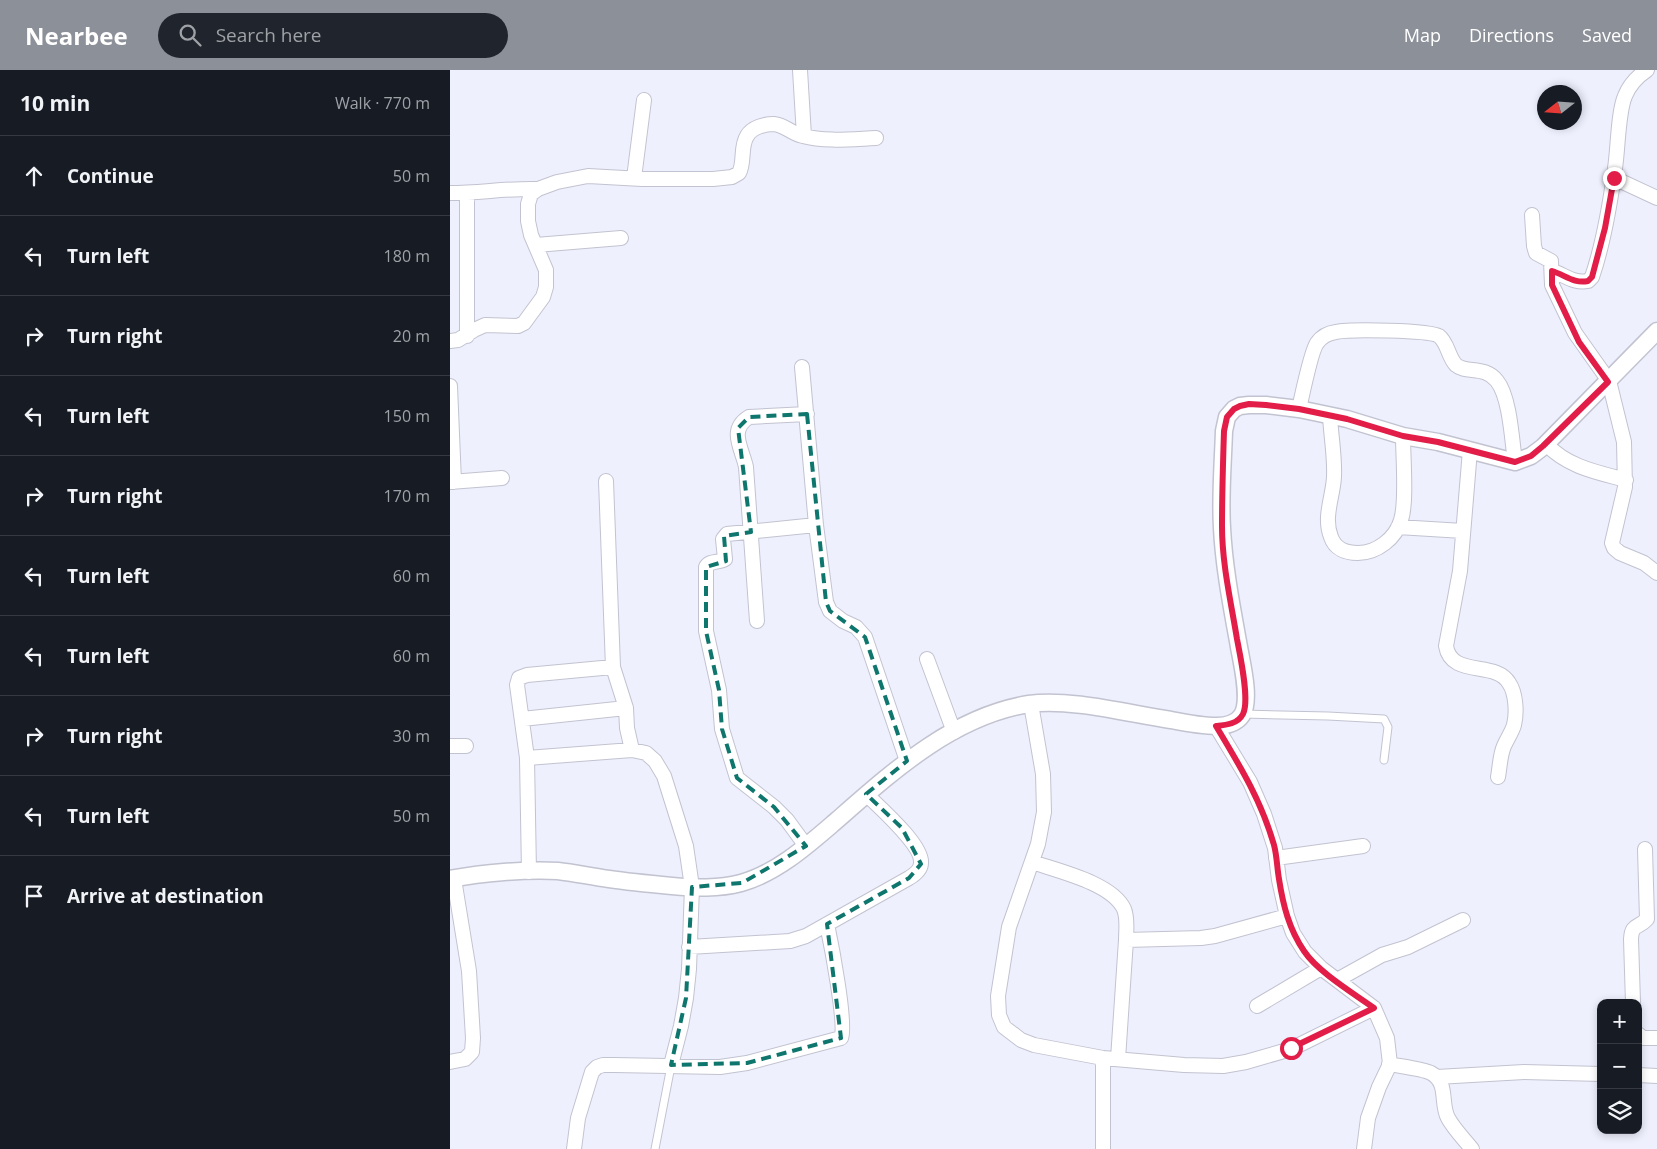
<!DOCTYPE html>
<html lang="en">
<head>
<meta charset="utf-8">
<style>
  :root { --surface:#171b24; --page:#20242c; --text:#f1f3f6; --muted:#9ea1a6; --line:#363941; --accent:#8c9099 }
  body { margin:0; font-family:"Open Sans",sans-serif; background:var(--page); color:var(--text) }
  .controls { position:absolute; right:15px; bottom:15px; display:grid; overflow:hidden; border-radius:10px; box-shadow:0 2px 8px #0003 }
  .controls button { width:45px; height:45px; display:grid; place-items:center; padding:0; border:0; border-bottom:1px solid var(--line); background:var(--surface); color:var(--text); font:25px sans-serif }
  .compass { position:absolute; left:1087px; top:15px; width:45px; height:45px; border-radius:50%; background:var(--surface); box-shadow:0 2px 8px #0003; rotate:253deg }
  .stop { position:absolute; width:15px; height:15px; margin:-11px; border:4px solid #e11d48; border-radius:50%; background:#fff }
  .stop.end { background:#e11d48; border-color:#fff; box-shadow:0 1px 5px #0008 }
  .list { margin:0; padding:0; list-style:none }
  h2 { display:flex; justify-content:space-between; align-items:center; height:65px; margin:0; padding:0 20px; font-size:21px }
  h2 small { font-size:16px; font-weight:400; color:var(--muted) }
  .list li { display:grid; grid-template-columns:32px 1fr auto; gap:15px; align-items:center; box-sizing:border-box; height:80px; padding:0 20px; border-top:1px solid var(--line) }
  .list b { display:block; font-size:19px; white-space:nowrap }
  .list em { font-size:16px; font-style:normal; color:var(--muted) }
  .icon { flex:none; width:28px; height:28px; fill:none; stroke:currentColor; stroke-width:2; stroke-linecap:round; stroke-linejoin:round }
  .map { position:relative; flex:none; width:1207px; height:1079px; overflow:hidden }
  header { display:flex; align-items:center; gap:30px; box-sizing:border-box; height:70px; padding:0 25px; background:var(--accent); color:#fff }
  header strong { font-size:24px }
  nav { display:flex; gap:28px; margin-inline-start:auto; font-size:18px }
  .search { width:350px; height:45px; background:var(--page); display:flex; align-items:center; gap:12px; box-sizing:border-box; padding:0 18px; border-radius:28px; color:var(--muted); font-size:19px }
  main { display:flex }
  aside { flex:1; background:var(--surface) }
  .map>svg:first-child { display:block }
  .lines { fill:none; stroke-linecap:round; stroke-linejoin:round }
  .service-casing { stroke:#c2c3d0; stroke-width:9 }
  .minor-casing { stroke:#c2c3d0; stroke-width:16 }
  .tertiary-casing { stroke:#c2c3d0; stroke-width:19 }
  .service { stroke:#fff; stroke-width:7 }
  .minor { stroke:#fff; stroke-width:14 }
  .tertiary { stroke:#fff; stroke-width:16 }
  .route { stroke:#e11d48; stroke-width:6 }
  .marked { fill:none; stroke:#0f766e; stroke-width:4; stroke-dasharray:10 6; stroke-linejoin:round }
</style>
</head>
<body>
<header>
<strong>Nearbee</strong>
<div class="search"><svg class="icon" aria-label="search" viewBox="0 0 24 24"><circle cx="10" cy="10" r="6"/><path d="M15 15l6 6"/></svg>Search here</div>
<nav><a>Map</a><a>Directions</a><a>Saved</a></nav>
</header>
<main>
<aside>
<h2>10 min<small>Walk · 770 m</small></h2>
<ul class="list">
<li><svg class="icon" aria-label="ahead" viewBox="0 0 24 24"><path d="M12 20V5M6 11l6-6 6 6"/></svg><div><b>Continue</b></div><em>50 m</em></li>
<li><svg class="icon" aria-label="left" viewBox="0 0 24 24"><path d="M17 20v-9H6M10 6l-5 5 5 5"/></svg><div><b>Turn left</b></div><em>180 m</em></li>
<li><svg class="icon" aria-label="right" viewBox="0 0 24 24"><path d="M7 20v-9h11M14 6l5 5-5 5"/></svg><div><b>Turn right</b></div><em>20 m</em></li>
<li><svg class="icon" aria-label="left" viewBox="0 0 24 24"><path d="M17 20v-9H6M10 6l-5 5 5 5"/></svg><div><b>Turn left</b></div><em>150 m</em></li>
<li><svg class="icon" aria-label="right" viewBox="0 0 24 24"><path d="M7 20v-9h11M14 6l5 5-5 5"/></svg><div><b>Turn right</b></div><em>170 m</em></li>
<li><svg class="icon" aria-label="left" viewBox="0 0 24 24"><path d="M17 20v-9H6M10 6l-5 5 5 5"/></svg><div><b>Turn left</b></div><em>60 m</em></li>
<li><svg class="icon" aria-label="left" viewBox="0 0 24 24"><path d="M17 20v-9H6M10 6l-5 5 5 5"/></svg><div><b>Turn left</b></div><em>60 m</em></li>
<li><svg class="icon" aria-label="right" viewBox="0 0 24 24"><path d="M7 20v-9h11M14 6l5 5-5 5"/></svg><div><b>Turn right</b></div><em>30 m</em></li>
<li><svg class="icon" aria-label="left" viewBox="0 0 24 24"><path d="M17 20v-9H6M10 6l-5 5 5 5"/></svg><div><b>Turn left</b></div><em>50 m</em></li>
<li><svg class="icon" aria-label="arrive" viewBox="0 0 24 24"><path d="M6 21V4h12l-3 4 3 4H6"/></svg><div><b>Arrive at destination</b></div></li>
</ul>
</aside>
<div class="map">
<svg width="1207" height="1079" viewBox="0 0 1207 1079">
  <rect width="100%" height="100%" fill="#eff0fe"/>
  <g class="lines">
    <!-- service casing -->
    <g class="service-casing">
      <path id="service" d="M793 644 878 646 934 649 938 657 934 690
        M205 1079 221 996"/>
    </g>
    <!-- minor casing -->
    <g class="minor-casing">
      <path id="minor" d="M350 0 354 66
        M184 108 194 30
        M1164 108 1207 128
        M0 123C30 123 58 118 88 119
        M17 123V266
        M1082 145 1084 176 1086 183 1101 191 1102 215 1125 263 1159 311 1174 372 1175 417 1162 473 1164 478 1170 483 1194 493 1207 503
        M86 175 171 168
        M1102 201C1115 205 1124 214 1138 211L1142 207C1154 172 1160 135 1165 98 1168 80 1168 42 1175 26 1179 16 1188 6 1197 0
        M0 271 8 270 24 260 35 255 68 256 74 253 93 227 96 217V200L81 165 78 151V134L81 124 88 119 107 112 138 106 192 109H263L282 107 289 103C295 92 290 77 297 66 302 57 315 54 324 54 335 55 342 64 353 66 375 72 402 69 426 68
        M352 297 366 455 376 532 380 541 393 551 406 557 415 567 457 691
        M0 316 4 412
        M849 339C852 326 861 281 867 273 872 266 878 263 886 262 899 259 979 260 989 266 998 273 998 287 1006 295 1016 304 1035 295 1047 311 1060 327 1062 371 1065 392
        M880 346C881 366 885 387 884 407 883 427 873 447 881 467 885 479 896 483 908 483 927 483 946 468 951 450 957 432 953 388 953 366
        M1096 374C1118 397 1146 402 1176 410
        M1020 380 1010 501 996 576C1001 608 1046 590 1059 613 1066 623 1067 643 1064 655 1062 662 1057 669 1054 676 1050 685 1050 696 1048 707
        M156 411 163 597 176 638 177 658 182 680
        M0 412 52 408
        M948 457 1013 461
        M307 551 296 397C292 378 278 360 299 347L357 344
        M477 589 504 662
        M581 634 593 704 594 742 588 774 559 857 548 926 549 945 554 957 571 970 584 975 653 988 734 995 773 996 796 992 841 979 924 938
        M72 649 176 638
        M766 656 800 712 814 744 825 778 829 810 837 846 843 863 855 882 871 898 924 938 937 968 940 994 929 1017 918 1048 914 1079
        M0 676H16
        M77 688 182 680 196 683 205 691 214 706 236 776 242 817 239 899 236 928 231 956 221 995
        M356 776 337 750 324 737 287 708 272 659 269 620 256 561V497C260 490 269 493 275 489L273 469 277 464 366 455
        M826 788 913 776
        M582 792C608 801 662 813 674 839 678 849 676 860 676 870L668 989
        M79 802 77 688 67 615 69 608 77 605 163 597
        M676 870 751 868 765 866 837 846
        M239 877 340 871 356 866 459 808C464 805 471 800 471 793 473 775 429 737 416 724
        M887 910 932 885 958 877 1013 850
        M1183 933 1181 869C1182 853 1188 859 1197 849L1195 779
        M807 936 871 898
        M1188 964 1193 968H1207
        M0 992 15 989 22 982 23 968 19 901 4 809
        M939 994C949 996 974 999 981 1003 999 1013 990 1033 998 1048 1004 1059 1014 1069 1022 1079
        M1188 1005 1207 1006
        M987 1007 1074 1002 1151 1004
        M124 1079 128 1048 142 1002 147 997 153 995H164L270 997 297 993 391 968C397 956 381 873 377 854
        M653 1079V988"/>
    </g>
    <!-- tertiary casing -->
    <g class="tertiary-casing">
      <path id="tertiary" d="M0 809C32 803 76 799 108 801 125 803 143 807 159 809 180 812 201 814 222 816 245 818 268 819 291 813 327 803 358 775 386 751 442 702 503 646 579 634 620 628 680 644 721 650 736 653 752 656 767 656 776 656 787 653 792 645 801 630 792 594 789 577 782 538 774 498 772 458 770 426 773 393 774 361L777 347 784 339 790 336 799 335H816L849 339 897 349 953 366 988 372 1065 392 1081 386 1093 377 1207 261"/>
    </g>
    <!-- service -->
    <use href="#service" class="service"/>
    <!-- minor -->
    <use href="#minor" class="minor"/>
    <!-- tertiary -->
    <use href="#tertiary" class="tertiary"/>
  </g>
  <g class="lines">
    <!-- route -->
    <path class="route" d="M841 978 924 938C903 923 868 902 854 881 839 859 833 835 829 809 827 798 827 786 824 775 811 730 790 696 766 656 776 655 788 654 793 644 800 630 790 585 787 569 781 532 772 494 772 456 772 424 773 392 774 361L777 347 784 339 790 336 799 334 816 335 849 339 897 349 953 366 988 372 1065 392 1081 386 1093 376 1158 312 1129 272 1102 215V201C1115 205 1124 214 1138 211L1142 207 1155 158 1164 108"/>
  </g>
  <!-- marked area -->
  <path class="marked" d="M357 344 376 532 380 541 415 567 457 691 416 724 452 758 471 794 459 808 377 854 391 968 297 993 221 995 236 928 242 817 292 813 356 776 324 737 287 708 272 659 269 620 256 561V497L276 491 274 466 301 462 288 358 299 347Z"/>
</svg>
<div class="controls">
<button>+</button>
<button>−</button>
<button><svg class="icon" aria-label="layers" viewBox="0 0 24 24"><path d="M12 4l9 5-9 5-9-5zM3 14l9 5 9-5"/></svg></button>
</div>
<svg class="compass" viewBox="-18 -18 36 36"><path d="M0-13l5 13h-10z" fill="#e53935"/><path d="M0 13l5-13h-10z" fill="#9ea1a6"/></svg>
<div class="stop" style="left:841px;top:978px"></div>
<div class="stop end" style="left:1164px;top:108px"></div>
</div>
</main>
</body>
</html>
